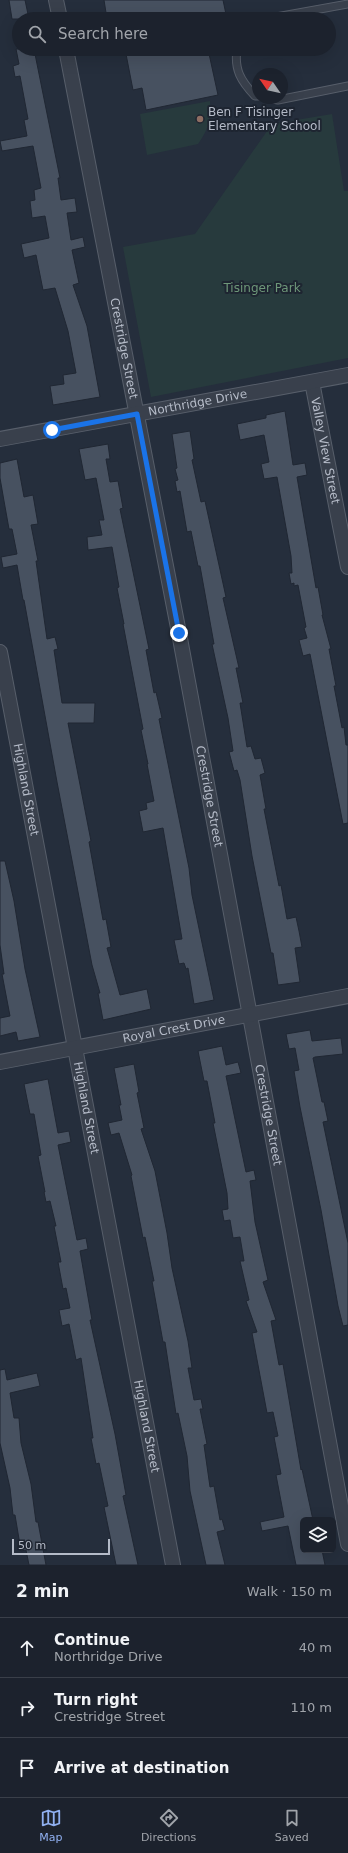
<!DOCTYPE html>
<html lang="en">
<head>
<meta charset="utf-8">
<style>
  :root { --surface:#1c222d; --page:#252a35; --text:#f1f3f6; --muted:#a0a4aa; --line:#3a3f49; --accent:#90b0f1 }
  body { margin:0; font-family:"DejaVu Sans",sans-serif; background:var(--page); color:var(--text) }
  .controls { position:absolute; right:12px; bottom:12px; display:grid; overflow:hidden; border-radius:6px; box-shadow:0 4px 16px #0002 }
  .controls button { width:36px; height:36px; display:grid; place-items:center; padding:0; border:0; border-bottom:1px solid var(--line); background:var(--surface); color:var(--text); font:20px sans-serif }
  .compass { position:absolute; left:252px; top:68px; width:36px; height:36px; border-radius:50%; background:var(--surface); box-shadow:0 4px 16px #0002; rotate:304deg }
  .scale { position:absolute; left:12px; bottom:10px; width:98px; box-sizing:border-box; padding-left:4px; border:2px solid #b5bbc8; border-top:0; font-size:11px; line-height:14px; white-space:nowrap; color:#b5bbc8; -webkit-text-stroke:3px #1e2531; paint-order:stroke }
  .stop { position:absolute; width:12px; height:12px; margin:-9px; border:3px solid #1a73e8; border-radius:50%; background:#fff }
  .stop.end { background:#1a73e8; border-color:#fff; box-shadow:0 1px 4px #0008 }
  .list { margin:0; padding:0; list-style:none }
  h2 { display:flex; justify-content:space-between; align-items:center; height:52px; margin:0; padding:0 16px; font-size:17px }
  h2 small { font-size:13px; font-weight:400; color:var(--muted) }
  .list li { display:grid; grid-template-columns:26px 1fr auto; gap:12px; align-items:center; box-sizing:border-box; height:60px; padding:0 16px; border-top:1px solid var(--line) }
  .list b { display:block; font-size:15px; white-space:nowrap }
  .list p { margin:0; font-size:13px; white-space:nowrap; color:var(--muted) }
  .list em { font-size:13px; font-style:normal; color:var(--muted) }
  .icon { flex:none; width:22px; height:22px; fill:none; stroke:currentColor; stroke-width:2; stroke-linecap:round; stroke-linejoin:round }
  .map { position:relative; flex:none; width:348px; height:1565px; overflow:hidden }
  .search { position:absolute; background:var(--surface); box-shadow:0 4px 16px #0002; left:12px; right:12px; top:12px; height:44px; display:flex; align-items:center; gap:10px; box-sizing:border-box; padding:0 14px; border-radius:22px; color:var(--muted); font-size:15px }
  .sheet { height:232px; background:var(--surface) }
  nav { display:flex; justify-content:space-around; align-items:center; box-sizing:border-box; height:56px; border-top:1px solid var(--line); background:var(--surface); font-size:11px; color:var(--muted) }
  nav a { display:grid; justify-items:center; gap:2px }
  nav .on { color:var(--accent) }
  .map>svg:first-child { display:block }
  .green { fill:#273a3d }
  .building { fill:#475160; stroke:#202733 }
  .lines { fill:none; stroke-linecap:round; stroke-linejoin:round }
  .lane-casing { stroke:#575e6a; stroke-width:9 }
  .street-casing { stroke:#575e6a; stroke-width:16 }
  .lane { stroke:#39404c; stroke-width:7 }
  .street { stroke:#39404c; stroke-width:14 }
  .route { stroke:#1a73e8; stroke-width:5 }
  .education-dot { fill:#8d6e63; stroke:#1e2531; stroke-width:1.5 }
  .labels { text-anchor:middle; stroke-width:4; stroke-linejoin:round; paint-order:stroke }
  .poi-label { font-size:12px; fill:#b5bbc8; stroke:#1e2531; text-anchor:start }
  .park-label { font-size:12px; fill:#6e9779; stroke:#1e2531 }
  .street-label { font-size:12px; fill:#b5bbc8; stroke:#1e2531 }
</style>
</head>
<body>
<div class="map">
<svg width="348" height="1565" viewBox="0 0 348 1565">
  <rect width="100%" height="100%" fill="#252e3c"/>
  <!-- green -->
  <path class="green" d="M210 101C211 120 209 128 198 144L147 155 140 114Z
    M332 114 344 191H348V358L151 397 123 247 195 234 272 124Z"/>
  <!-- building -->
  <path class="building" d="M9 0H25L29 19H12Z
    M104 0H223L227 19H107Z
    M16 49H34L60 178H58L61 200 75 198 77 212 67 213 71 240 83 237 85 247 72 250 79 283 73 285 87 326 100 397 53 405 50 386 64 384 63 375 76 373 68 331 55 288 43 290 36 255 24 258 21 244 49 238 45 216 32 218 30 201 35 200 34 190 41 188 33 146 2 151 0 141 27 136 24 120 28 119 20 76 15 77 13 66 19 64Z
    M125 49H208L218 95 146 110 142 88 133 90Z
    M285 411 293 465 305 463 307 475 297 477 316 588 318 587 323 615H322L331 649H329L336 686H334L342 728 344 727 346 745H348V823L343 824 310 654 303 656 299 640 307 638 304 628 306 627 298 585 294 586V583L291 584 289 573H292L291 556 277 477 264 479 261 464 269 462 264 435 240 440 237 424 266 418V415Z
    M190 431 194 459 192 460 201 502 205 501 226 597 223 598 239 668H236L243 703H240L247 747 251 746 255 759 261 758 265 773 260 775 266 809H264L279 886 281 885 287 919 296 917 299 931 302 947 295 948 300 982 278 985 273 953H271L252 856 240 780 237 770 234 771 229 752 233 751 228 718 212 644H214L200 566H198L191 531 187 532 180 491 177 492 175 481 178 480 175 469 177 468 172 434Z
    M108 444 110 459H106L110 482 118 481 123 508 120 509 149 649 146 650 154 693 156 692 162 718 159 719 189 868 192 895 214 1000 194 1004 188 968 186 969 184 963 179 964 174 940 182 939 163 828 143 832 139 811 147 809 146 803 154 801 147 764H148L141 730 143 729 123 624H124L117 588 119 587 112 547 88 550 87 537 102 535 99 520H104L96 478 85 480 79 449Z
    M17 459 24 497 33 495 38 524 31 525 38 561H36L47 639 55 637 58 649 54 650 62 703H95L94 723H68L91 841 89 842 103 920 106 919 111 947 107 948 120 995 147 989 151 1009 103 1020 98 993H100L92 965 57 782 24 600H23L17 565 3 568 1 557 17 554 12 529H9L4 501 0 478V463Z
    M0 861H5L14 901 25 969 40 1037 18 1041 16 1032 0 1036V1018L10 1016 2 974H4L0 945Z
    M310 1030 312 1041 341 1038 343 1054 315 1057 313 1058 322 1102H324L328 1121 323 1122 348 1243V1325L343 1326 338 1306 321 1210 300 1107 294 1071 299 1070 295 1048 289 1049 286 1034Z
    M222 1046 226 1065 238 1062 241 1073 226 1076 246 1172 254 1170 256 1180 250 1181 255 1222 268 1280 263 1282 276 1320 271 1321 279 1365 283 1364 301 1470 302 1469 313 1520H303V1550H322L325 1565H296L288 1526 262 1531 260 1522 284 1517 276 1475 281 1474 274 1437 278 1436 273 1412 267 1413 252 1333 257 1332 246 1301 249 1300 240 1261H244L240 1237 233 1238 230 1220 224 1221 222 1210 228 1209 227 1193 213 1123H215L207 1081H204L198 1051Z
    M134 1064 139 1092 137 1093 144 1128 141 1129 155 1171 167 1233 172 1268 188 1341 192 1368H188L194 1400 201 1399 203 1409H200L207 1444 204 1445 210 1487 214 1486 220 1520 222 1519 225 1530 217 1532 225 1565H206L190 1491 187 1456 178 1413 176 1414 165 1342H163L152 1281H154L145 1237 143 1238 131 1176 132 1175 119 1133 111 1135 108 1123 122 1120 119 1105H121L114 1068Z
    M48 1079 58 1133 69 1131 71 1142 58 1145 77 1240 86 1238 88 1249 80 1251 92 1320H90L115 1434 126 1495 123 1496 138 1565H116L104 1507 108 1506 99 1463 96 1464 91 1438H93L81 1358 76 1360 69 1324 62 1326 59 1310 70 1308 66 1288 63 1289 58 1262H61L54 1226H56L50 1201 46 1202 44 1192H45L38 1156 41 1155 34 1114H30L24 1084Z
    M5 1369 7 1380 37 1373 40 1386 10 1393 14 1418H19L21 1443 31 1484 36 1522H38L46 1565H29L26 1550 21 1551 15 1515H13L10 1488 0 1443V1370Z"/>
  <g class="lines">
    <!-- lane casing -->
    <g class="lane-casing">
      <path id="lane" d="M265 19 348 4
        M237 49C234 70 241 81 255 96H258
        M267 98 278 100 348 86"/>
    </g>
    <!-- street casing -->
    <g class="street-casing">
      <g id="street">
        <path d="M56 0 60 19"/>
        <path id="s1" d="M66 49 179 633 348 1544"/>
        <path id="s2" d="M312 382 348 567"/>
        <path id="s3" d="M0 439 348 375"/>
        <path id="s4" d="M0 652 173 1565"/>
        <path id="s5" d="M0 1062 348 996"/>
      </g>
    </g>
    <!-- lane -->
    <use href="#lane" class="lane"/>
    <!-- street -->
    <use href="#street" class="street"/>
  </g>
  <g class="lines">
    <!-- route -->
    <path class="route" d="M52 430 137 414 179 633"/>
  </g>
  <!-- markers -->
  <circle class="education-dot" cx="200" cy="119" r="4"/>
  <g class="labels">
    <!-- poi labels -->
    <g class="poi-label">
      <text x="208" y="116">Ben F Tisinger<tspan x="208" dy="14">Elementary School</tspan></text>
    </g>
    <!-- park labels -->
    <g class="park-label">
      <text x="262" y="292">Tisinger Park</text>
    </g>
    <!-- street labels -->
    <g class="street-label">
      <text dy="4" stroke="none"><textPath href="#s1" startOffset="305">Crestridge Street</textPath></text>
      <text dy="4" stroke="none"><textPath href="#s3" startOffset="201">Northridge Drive</textPath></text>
      <text dy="4" stroke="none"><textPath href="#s2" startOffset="70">Valley View Street</textPath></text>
      <text dy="4" stroke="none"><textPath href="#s4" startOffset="140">Highland Street</textPath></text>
      <text dy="4" stroke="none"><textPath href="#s1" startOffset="761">Crestridge Street</textPath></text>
      <text dy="4" stroke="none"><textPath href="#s5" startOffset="177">Royal Crest Drive</textPath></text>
      <text dy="4" stroke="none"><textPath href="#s4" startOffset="464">Highland Street</textPath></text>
      <text dy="4" stroke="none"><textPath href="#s1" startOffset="1085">Crestridge Street</textPath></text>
      <text dy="4" stroke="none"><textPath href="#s4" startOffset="788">Highland Street</textPath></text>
    </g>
  </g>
</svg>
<div class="controls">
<button><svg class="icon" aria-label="layers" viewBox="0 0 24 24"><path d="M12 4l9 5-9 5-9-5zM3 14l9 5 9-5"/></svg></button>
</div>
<svg class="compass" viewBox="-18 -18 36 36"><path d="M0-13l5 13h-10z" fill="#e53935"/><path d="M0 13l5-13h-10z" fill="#a0a4aa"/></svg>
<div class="scale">50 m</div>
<div class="stop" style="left:52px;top:430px"></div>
<div class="stop end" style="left:179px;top:633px"></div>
<div class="search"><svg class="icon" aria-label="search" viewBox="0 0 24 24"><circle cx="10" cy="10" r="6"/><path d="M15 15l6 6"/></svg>Search here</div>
</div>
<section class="sheet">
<h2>2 min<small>Walk · 150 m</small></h2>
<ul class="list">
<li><svg class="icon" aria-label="ahead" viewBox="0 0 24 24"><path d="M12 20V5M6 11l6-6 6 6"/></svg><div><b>Continue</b><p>Northridge Drive</p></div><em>40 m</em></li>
<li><svg class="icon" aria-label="right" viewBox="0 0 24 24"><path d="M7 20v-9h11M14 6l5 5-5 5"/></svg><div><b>Turn right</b><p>Crestridge Street</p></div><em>110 m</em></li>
<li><svg class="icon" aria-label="arrive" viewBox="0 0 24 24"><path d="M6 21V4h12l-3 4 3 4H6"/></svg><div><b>Arrive at destination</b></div></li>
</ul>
</section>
<nav>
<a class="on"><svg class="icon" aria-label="map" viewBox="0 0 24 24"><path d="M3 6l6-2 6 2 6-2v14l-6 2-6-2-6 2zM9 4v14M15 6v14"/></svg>Map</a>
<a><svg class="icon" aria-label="directions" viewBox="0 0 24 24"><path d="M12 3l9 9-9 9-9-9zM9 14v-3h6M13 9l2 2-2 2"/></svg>Directions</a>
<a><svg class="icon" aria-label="saved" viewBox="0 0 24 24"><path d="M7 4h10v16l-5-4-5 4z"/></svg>Saved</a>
</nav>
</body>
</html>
